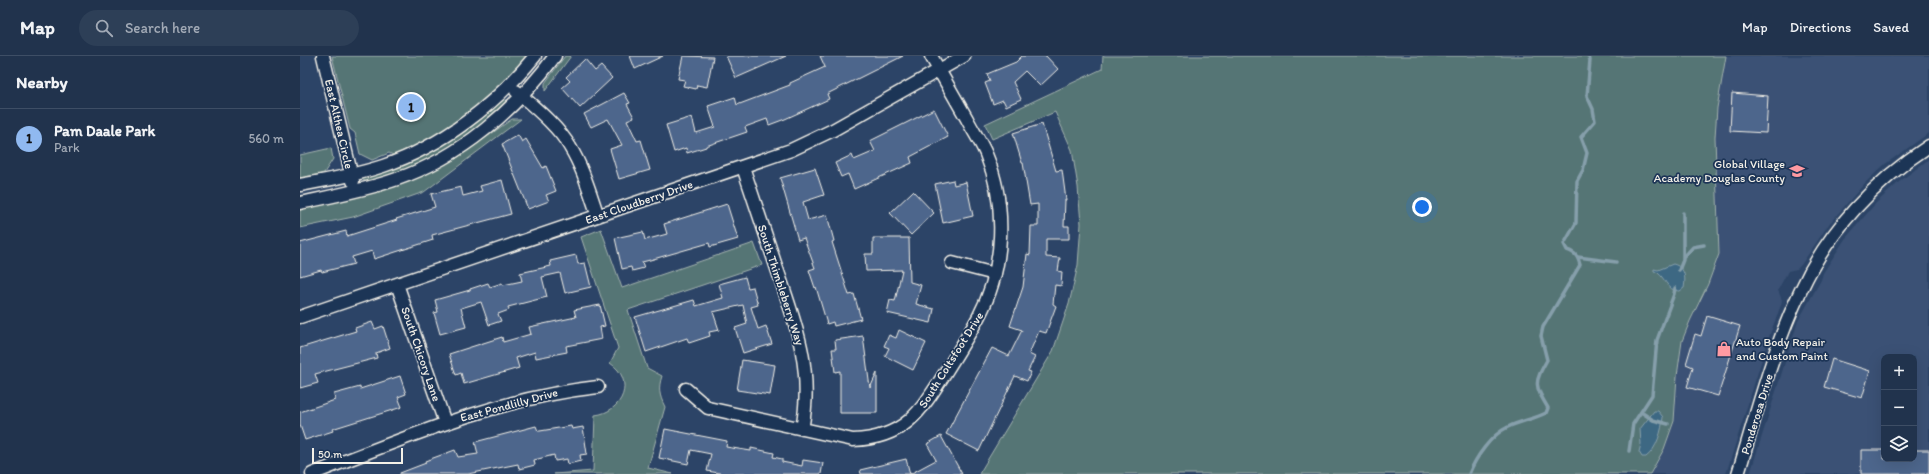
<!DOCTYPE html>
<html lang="en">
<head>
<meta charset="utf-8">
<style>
  :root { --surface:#21334d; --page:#2d3f57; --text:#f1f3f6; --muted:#a2aab6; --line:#3e4e65; --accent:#90b9f0 }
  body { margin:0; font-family:Itim,sans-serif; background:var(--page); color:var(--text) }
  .controls { position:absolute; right:12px; bottom:12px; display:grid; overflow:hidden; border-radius:8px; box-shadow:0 4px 16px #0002 }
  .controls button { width:36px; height:36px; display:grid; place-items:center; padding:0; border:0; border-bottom:1px solid var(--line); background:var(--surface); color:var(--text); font:20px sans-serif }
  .scale { position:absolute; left:12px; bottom:10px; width:91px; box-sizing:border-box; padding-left:4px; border:2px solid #f4f1e8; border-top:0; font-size:11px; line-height:14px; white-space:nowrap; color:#f4f1e8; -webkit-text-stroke:3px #1d3557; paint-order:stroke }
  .you { position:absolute; left:1122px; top:151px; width:14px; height:14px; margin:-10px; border:3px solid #fff; border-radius:50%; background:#1a73e8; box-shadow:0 0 0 6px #1a73e833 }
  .badge { display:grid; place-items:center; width:26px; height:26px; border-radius:50%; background:var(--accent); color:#111; font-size:13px; font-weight:700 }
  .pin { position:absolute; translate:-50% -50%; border:2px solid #fff; box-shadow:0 1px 4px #0006 }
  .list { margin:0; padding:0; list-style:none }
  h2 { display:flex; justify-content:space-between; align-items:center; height:52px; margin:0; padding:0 16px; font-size:17px }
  h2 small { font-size:13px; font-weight:400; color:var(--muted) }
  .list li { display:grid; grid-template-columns:26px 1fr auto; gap:12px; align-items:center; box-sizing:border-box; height:60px; padding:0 16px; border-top:1px solid var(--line) }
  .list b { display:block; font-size:15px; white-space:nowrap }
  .list p { margin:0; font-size:13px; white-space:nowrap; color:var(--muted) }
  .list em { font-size:13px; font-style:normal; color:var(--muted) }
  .icon { flex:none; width:22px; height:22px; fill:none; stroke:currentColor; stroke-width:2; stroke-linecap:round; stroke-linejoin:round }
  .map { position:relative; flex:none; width:1629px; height:418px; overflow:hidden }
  header { display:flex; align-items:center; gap:24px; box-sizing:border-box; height:56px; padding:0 20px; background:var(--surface); border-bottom:1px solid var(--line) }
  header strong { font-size:19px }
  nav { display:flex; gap:22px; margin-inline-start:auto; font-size:14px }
  .search { width:280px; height:36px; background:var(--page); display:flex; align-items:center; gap:10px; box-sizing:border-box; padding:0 14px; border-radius:22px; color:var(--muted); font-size:15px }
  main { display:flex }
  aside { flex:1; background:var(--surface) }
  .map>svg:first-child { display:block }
  .built { fill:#3a5174; fill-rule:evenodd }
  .green { fill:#557575; stroke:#a4b3ae }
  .water { fill:#3d6883; stroke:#869fab }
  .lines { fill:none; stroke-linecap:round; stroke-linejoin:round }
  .stream { stroke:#869fab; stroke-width:3.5 }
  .building { fill:#4e668c; stroke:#f4f1e8 }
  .minor-casing { stroke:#f4f1e8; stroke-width:15 }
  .minor { stroke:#1d3557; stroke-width:12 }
  .labels { text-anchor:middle; stroke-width:3.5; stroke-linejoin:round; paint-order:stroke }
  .street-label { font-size:12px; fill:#f4f1e8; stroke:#1d3557 }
  .poi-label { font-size:12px; fill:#f4f1e8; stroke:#1d3557; text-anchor:end }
</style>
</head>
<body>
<header>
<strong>Map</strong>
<div class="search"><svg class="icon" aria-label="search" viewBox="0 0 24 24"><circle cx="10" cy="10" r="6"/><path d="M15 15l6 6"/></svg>Search here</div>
<nav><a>Map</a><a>Directions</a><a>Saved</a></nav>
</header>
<main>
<aside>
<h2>Nearby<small></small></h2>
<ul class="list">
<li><span class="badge">1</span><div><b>Pam Daale Park</b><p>Park</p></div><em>560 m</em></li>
</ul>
</aside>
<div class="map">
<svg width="1629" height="418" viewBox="0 0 1629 418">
  <rect width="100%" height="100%" fill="#2c4467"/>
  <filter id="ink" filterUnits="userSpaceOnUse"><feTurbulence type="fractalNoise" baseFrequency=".025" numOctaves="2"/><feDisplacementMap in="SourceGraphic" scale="8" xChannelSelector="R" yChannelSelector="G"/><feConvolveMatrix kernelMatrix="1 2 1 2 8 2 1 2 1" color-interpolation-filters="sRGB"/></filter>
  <g filter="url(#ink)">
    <!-- built -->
    <path class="built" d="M1426 0H1629V77L1584 109 1566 126 1529 168 1501 209 1497 213 1488 215 1478 234 1482 244 1481 249 1469 281 1426 418H1350L1364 393 1374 365 1377 320 1382 285 1390 265 1408 228 1419 198 1415 81 1417 52Z
      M1629 103V418H1450L1498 265 1521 224 1523 217 1545 183 1576 147 1599 126ZM1584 301H1614V403H1584Z"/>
    <!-- green -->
    <path class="green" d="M32 0H228C188 45 150 75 95 100L89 97 72 104 60 98 55 77 50 73Z
      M265 0H271L245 35V27Z
      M803 0H1426L1417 52 1415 81 1419 198 1408 228 1390 265 1382 285 1377 320 1374 365 1364 393 1350 418H679L753 295 769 248 778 209 781 168 778 131 772 94 755 56 692 83 685 68 802 13Z
      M202 43 210 45 160 87 112 113 67 126 61 123V122Z
      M212 63H221L124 136 53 161 0 172V152L154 104Z
      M31 92 33 103 24 117 0 122V99Z
      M301 173 322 232 454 187 462 209 328 254 347 312 362 320C358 332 359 339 365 351L348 412 373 418H254L293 415 295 359C323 356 336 324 310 307L318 292 281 181Z"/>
    <!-- water -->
    <path class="water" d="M1373 208C1385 211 1386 221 1384 232L1380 235C1366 236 1365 218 1354 215V213L1358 214Z
      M1354 355H1358L1363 361C1362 374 1357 393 1346 401H1342L1339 396 1341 388 1340 373Z"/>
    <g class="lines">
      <!-- stream -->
      <path class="stream" d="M1278 201 1316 206
        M1383 202 1393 191 1404 189
        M1379 214 1383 204V157
        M1341 356 1353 364 1368 368
        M1329 395 1333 368 1352 339 1357 284 1374 238 1375 232
        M1169 418C1176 401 1191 379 1208 371 1220 365 1234 363 1246 357L1248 352C1234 329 1234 327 1247 304L1241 280 1243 271 1280 209C1278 201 1276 197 1267 194L1264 188 1276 167 1277 125 1283 114 1287 97 1281 81 1295 65 1293 53 1287 40 1290 4 1288 0"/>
    </g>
    <!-- building -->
    <path class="building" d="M330 0H363L335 13Z
      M383 0 413 1 407 31 397 29 396 33 383 30 385 24 378 23Z
      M426 0H486L436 22Z
      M520 0H603L527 38 529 43 485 63 469 69 467 63 445 71 447 76 406 90V91L387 97 386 92 374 96 366 69 392 61 396 77 415 71 408 50 435 41 437 49 490 29V27L525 11Z
      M722 0H746L758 13 740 30 725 15 713 26 721 43 706 50 703 44 693 48 685 27 690 25 687 18 716 6Z
      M285 3 295 15 301 10 312 22 280 52 262 32 270 25 266 21Z
      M324 37 330 47 327 48 334 61 327 64 337 85 341 84 350 114 319 123 310 93 322 89 308 63 291 71 284 58Z
      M1432 37 1468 40 1466 77 1430 75Z
      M634 53 648 81 610 101 612 107 554 133 548 118 541 121 535 107 552 99 554 104 575 95 570 85Z
      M742 68 756 115 762 114 766 144H765L764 170H769V183H746V201L760 202 758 215 762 216 761 230 755 229 753 248 756 250 746 277 739 275 729 298 735 301 728 315 731 316 727 325 715 320 679 395 646 378 692 292 709 300 722 274 710 270 723 231 727 198 730 199 731 170H738V148L730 149 723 107H722L713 77Z
      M218 79 222 86 226 83 243 112 246 110 256 135 246 139 249 145 228 153 202 88Z
      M515 112 524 139 503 146 508 164 527 159 534 185 532 186 549 239 554 238 561 263 534 270 533 266 527 268 516 231 515 232 509 214 515 212 504 182 498 184 480 122Z
      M202 124 211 158 132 179 133 184 74 203 72 195 52 201 54 208 22 216 21 214 0 220V187L46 175 47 180 97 164 96 163 135 151 131 138 161 131 163 140 182 135 180 130Z
      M653 124 654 129 666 126 673 160 643 167 635 128Z
      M613 135 634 157 611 179 590 157Z
      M427 148 438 183 410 191 409 187 350 204 342 206 344 212 332 215 331 211 322 213 315 182 343 176 345 184 367 178 364 168Z
      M573 182H609L610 226 621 229 616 248 634 253 631 267 587 257 590 244 595 245 602 214 566 215 565 198H573Z
      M276 199 278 208 285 207 291 231 265 237 260 217 242 221 247 241 208 251 209 254 198 258 201 265 189 269 181 246 161 252 166 271 140 278 134 257 138 256 135 244 170 234V233L188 227 190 231 202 227 203 229 222 225 220 217 251 210 250 205Z
      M445 221 448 232 453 231 458 249 451 251 458 273 466 270 472 288 443 297 435 272 447 268 443 249 413 256 419 274 409 276 410 280 389 287 387 282 346 296 335 261 394 244 396 250 423 242 419 228Z
      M300 249 305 270 300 271 302 283 266 290 267 296 236 302 235 296 216 302 219 312 164 328 161 317 156 319 149 298 202 281 203 286 231 278 229 271 276 261 274 254Z
      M1407 260 1440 270 1418 340 1387 331 1393 311 1386 308 1395 278 1401 280Z
      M72 266 75 273 83 270 90 292 76 297 77 302 15 318 18 327 0 332V292L56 275 55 272Z
      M599 274 626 287 613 314 585 300 589 292 584 290 589 279 596 282Z
      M563 280 570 332 577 317V357H540V315L535 316 532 293H536L535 284Z
      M1532 303 1570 315 1562 342 1524 331Z
      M442 304 475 309 470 339 437 334Z
      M100 320 106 338 98 341 102 351 32 373 33 375 5 384 0 369V356L35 344 34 338 60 331V333Z
      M236 370 238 375H240L271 370 272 373 283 371 287 398 280 399 281 405 268 408 267 403 255 405 254 399 234 404 235 409 219 413 218 408 168 418H100V417L126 407 125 405 155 394 158 401 178 398 175 386Z
      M365 373 427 385 426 391 451 395V392L474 397 473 401 482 403V406L502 410 503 404 523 407 521 418H425L407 415 411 398 391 394 388 408 359 402Z
      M641 380 662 418H561L560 414 606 403 610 418 636 404 627 388Z
      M1561 394H1584V403H1614V394H1629V418H1561Z"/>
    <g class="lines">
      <!-- minor casing -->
      <g class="minor-casing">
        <path id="minor" d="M23 0 53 125
          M216 35C233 50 259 71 270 91 283 112 290 137 298 160
          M443 111C454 144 465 177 476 210 495 266 514 312 502 373
          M0 129C28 124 56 119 83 110 143 90 196 48 235 0
          M0 147C33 140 66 134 97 123 161 101 215 54 255 0
          M652 207 695 218
          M97 228 145 367
          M0 261 491 94 533 74 664 0
          M386 333 408 352 553 384C604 382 620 357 645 317 657 298 669 279 679 260 705 211 707 149 686 98 681 86 673 75 667 63 655 42 643 21 631 0
          M12 418C105 382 197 342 298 331
          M1438 418C1457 356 1473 292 1501 234 1528 175 1575 125 1629 90"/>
      </g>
      <!-- minor -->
      <use href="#minor" class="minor"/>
    </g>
  </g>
  <!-- icons -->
  <defs>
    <g id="school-bare" transform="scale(1.2)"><path d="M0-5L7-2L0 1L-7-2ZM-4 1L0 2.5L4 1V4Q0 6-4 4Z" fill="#ff9aa2" stroke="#1d3557" stroke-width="2.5" paint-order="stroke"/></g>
    <g id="shop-bare" transform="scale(1.2)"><path d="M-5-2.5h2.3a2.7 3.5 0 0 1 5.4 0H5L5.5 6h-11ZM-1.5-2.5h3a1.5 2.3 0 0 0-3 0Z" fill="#ff9aa2" stroke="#1d3557" stroke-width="2.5" paint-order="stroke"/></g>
  </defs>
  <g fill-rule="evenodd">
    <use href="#school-bare" x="1497" y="115"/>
    <use href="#shop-bare" x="1424" y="293"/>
  </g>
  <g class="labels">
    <!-- street labels -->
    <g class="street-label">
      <text transform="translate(39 68) rotate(77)" y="4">East Althea Circle</text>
      <text transform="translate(339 146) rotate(-19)" y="4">East Cloudberry Drive</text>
      <text transform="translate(481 229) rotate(72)" y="4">South Thimbleberry Way</text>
      <text transform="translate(121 298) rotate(71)" y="4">South Chicory Lane</text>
      <text transform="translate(651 304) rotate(-58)" y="4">South Coltsfoot Drive</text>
      <text transform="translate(209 349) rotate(-15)" y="4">East Pondlilly Drive</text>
      <text transform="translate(1457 358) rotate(-73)" y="4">Ponderosa Drive</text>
    </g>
    <!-- poi labels -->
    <g class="poi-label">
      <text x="1485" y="112">Global Village<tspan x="1485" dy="14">Academy Douglas County</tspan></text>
      <text x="1436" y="290" text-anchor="start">Auto Body Repair<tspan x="1436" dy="14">and Custom Paint</tspan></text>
    </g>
  </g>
</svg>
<div class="controls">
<button>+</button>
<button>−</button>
<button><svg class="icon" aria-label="layers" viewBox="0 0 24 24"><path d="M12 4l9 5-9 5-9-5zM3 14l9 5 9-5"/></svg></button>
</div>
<div class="scale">50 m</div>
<div class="you"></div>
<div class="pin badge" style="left:111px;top:51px">1</div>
</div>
</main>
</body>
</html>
